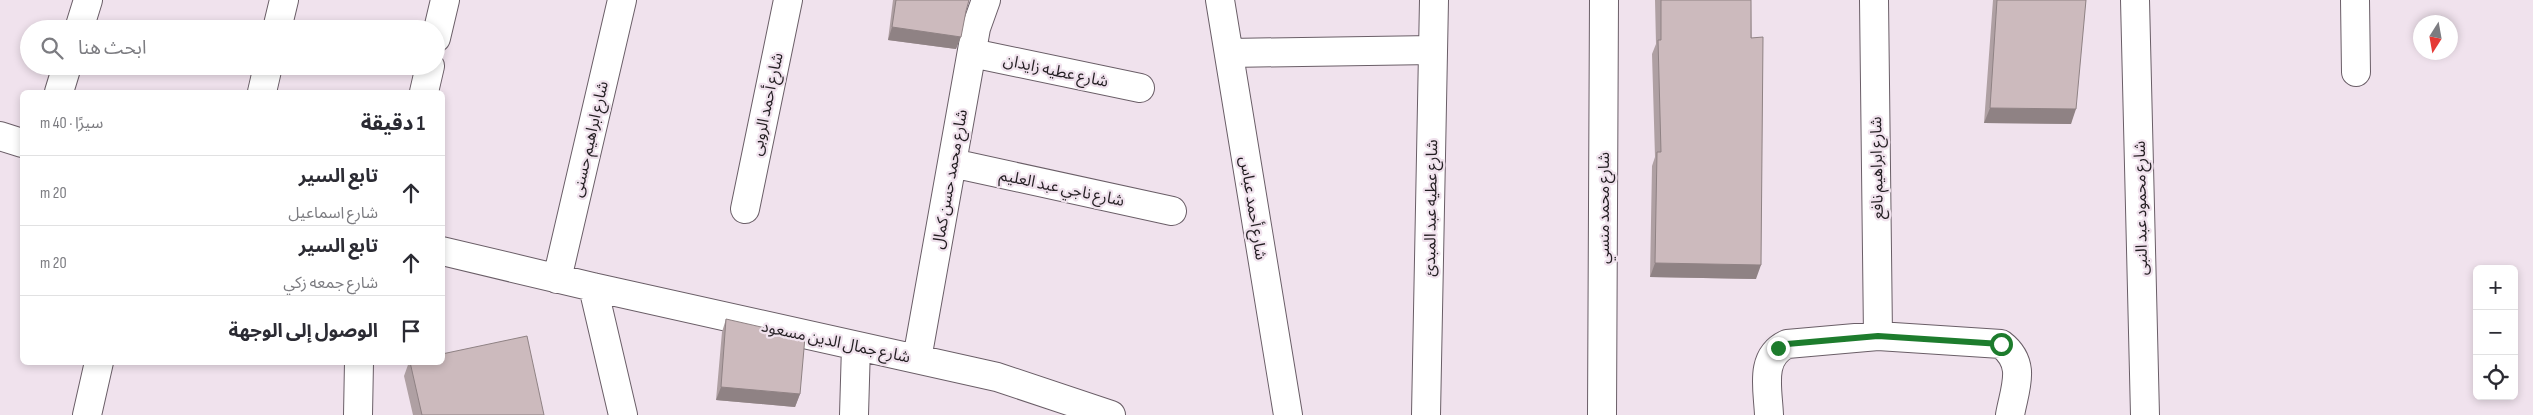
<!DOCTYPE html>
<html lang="ar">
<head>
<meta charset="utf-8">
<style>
  :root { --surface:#fff; --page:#f2f2f3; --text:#2b2b33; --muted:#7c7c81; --line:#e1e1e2 }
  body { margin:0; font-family:"Sofia Sans Condensed","Noto Sans Arabic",sans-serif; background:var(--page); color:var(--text); direction:rtl }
  .controls { position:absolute; right:15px; bottom:15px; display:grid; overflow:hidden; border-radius:8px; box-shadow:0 2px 8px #0003 }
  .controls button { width:45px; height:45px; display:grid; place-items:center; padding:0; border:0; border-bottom:1px solid var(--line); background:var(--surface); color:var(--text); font:25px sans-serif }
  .compass { position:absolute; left:2413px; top:15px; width:45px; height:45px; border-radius:50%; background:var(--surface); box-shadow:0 2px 8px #0003; rotate:191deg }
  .stop { position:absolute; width:15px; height:15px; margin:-11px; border:4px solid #1d7c2d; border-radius:50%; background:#fff }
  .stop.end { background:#1d7c2d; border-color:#fff; box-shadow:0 1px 5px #0008 }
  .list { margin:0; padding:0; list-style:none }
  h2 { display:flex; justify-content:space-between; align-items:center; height:65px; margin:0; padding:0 20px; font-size:21px }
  h2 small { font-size:16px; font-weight:400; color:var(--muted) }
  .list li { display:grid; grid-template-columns:32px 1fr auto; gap:15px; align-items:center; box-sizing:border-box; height:70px; padding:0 20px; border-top:1px solid var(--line) }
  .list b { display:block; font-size:19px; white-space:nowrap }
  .list p { margin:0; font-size:16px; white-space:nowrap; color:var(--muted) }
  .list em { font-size:16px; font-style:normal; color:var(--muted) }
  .icon { flex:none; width:28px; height:28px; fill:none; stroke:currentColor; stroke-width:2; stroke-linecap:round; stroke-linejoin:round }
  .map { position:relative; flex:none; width:2533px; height:415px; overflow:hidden; direction:ltr }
  .search { position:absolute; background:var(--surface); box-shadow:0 2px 8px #0003; left:20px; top:20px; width:425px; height:55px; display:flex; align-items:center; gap:12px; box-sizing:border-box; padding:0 18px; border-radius:28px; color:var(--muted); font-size:19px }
  .panel { position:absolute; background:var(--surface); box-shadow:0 2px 8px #0003; left:20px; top:90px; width:425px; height:275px; border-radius:8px; direction:rtl }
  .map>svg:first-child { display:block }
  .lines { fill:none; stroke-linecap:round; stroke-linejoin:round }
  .minor-casing { stroke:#6a5e67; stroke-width:30 }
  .minor { stroke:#fff; stroke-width:28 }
  .wall { fill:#afa0a3 }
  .shaded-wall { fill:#8f8284 }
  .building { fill:#ccbabd; stroke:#8f8284 }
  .route { stroke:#1d7c2d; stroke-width:6 }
  .labels { text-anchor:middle; stroke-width:4.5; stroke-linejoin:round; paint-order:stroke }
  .street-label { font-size:16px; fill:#231e22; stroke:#f0e2ed }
</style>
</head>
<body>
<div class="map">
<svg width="2533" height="415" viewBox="0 0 2533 415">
  <rect width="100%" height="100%" fill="#f0e2ed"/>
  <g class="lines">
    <!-- minor casing -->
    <g class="minor-casing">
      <path id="minor" d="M1220 0 1288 415
        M1874 0 1878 336
        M2135 0 2145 415
        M2355 0 2356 72
        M79 29 88 0
        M277 29 284 0
        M436 38 445 0
        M972 53 1140 88
        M1229 53 1433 50
        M59 92 67 66
        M262 92 268 66
        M424 92 430 66
        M0 136 22 143
        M952 163 1172 211
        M745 209 788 0
        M442 251 593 287 997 377 1111 415
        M557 279 622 0
        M593 287 623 415
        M917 359 976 28 986 0
        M87 415 99 362
        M358 415 359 362
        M854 415 856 346
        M1426 415 1434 0
        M1602 415 1604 0
        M1769 415C1768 389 1759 357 1787 344L1878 336 2001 344C2027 364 2015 387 2010 415"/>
    </g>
    <!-- minor -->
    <use href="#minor" class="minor"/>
  </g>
  <!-- wall -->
  <path class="wall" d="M893 0H969L966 11 956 49 888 40Z
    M1655 0H1751L1756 279 1650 277 1652 166 1655 157 1652 54 1656 44Z
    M1993 0H2086L2071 124 1984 123Z
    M726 319 800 394 795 407 716 400 722 332Z
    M409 362H442L544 415H413L404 376Z"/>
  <!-- shaded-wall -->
  <path class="shaded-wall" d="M892 27 961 37 956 49 888 40Z
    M1990 108 2076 109 2071 124 1984 123Z
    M1655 263 1761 265 1756 279 1650 277Z
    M721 387 800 394 795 407 716 400Z"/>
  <!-- building -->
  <path class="building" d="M896 0H969L966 11 961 37 892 27Z
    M1661 0H1751V38L1763 37 1761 265 1655 263 1657 152H1661L1658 40H1661Z
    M1997 0H2086L2076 109 1990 108Z
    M726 319 805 337 800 394 721 387Z
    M527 336 544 415H422L410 362H442V354Z"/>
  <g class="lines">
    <!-- route -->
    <path class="route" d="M1778 348 1787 344 1878 336 2001 344"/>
  </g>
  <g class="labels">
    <!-- street labels -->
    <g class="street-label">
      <text transform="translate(1056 70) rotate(12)" y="6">شارع عطيه زايدان</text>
      <text transform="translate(766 104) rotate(-78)" y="6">شارع أحمد الروبى</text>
      <text transform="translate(589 139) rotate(-77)" y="6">شارع ابراهيم حسنى</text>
      <text transform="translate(1876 168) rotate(-91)" y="6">شارع ابراهيم نافع</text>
      <text transform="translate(949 179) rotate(-80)" y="6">شارع محمد حسن كمال</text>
      <text transform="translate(1062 187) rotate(12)" y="6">شارع ناجي عبد العليم</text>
      <text transform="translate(1254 208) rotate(81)" y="6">شارع أحمد عباس</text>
      <text transform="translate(1430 208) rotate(-89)" y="6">شارع عطيه عبد المبدئ</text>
      <text transform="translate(1603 208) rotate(-90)" y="6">شارع محمد منسي</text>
      <text transform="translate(2140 208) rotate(-91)" y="6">شارع محمود عبد النبى</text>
      <text transform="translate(836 341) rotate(12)" y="6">شارع جمال الدين مسعود</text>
    </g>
  </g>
</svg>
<div class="controls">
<button>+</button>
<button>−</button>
<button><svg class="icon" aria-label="locate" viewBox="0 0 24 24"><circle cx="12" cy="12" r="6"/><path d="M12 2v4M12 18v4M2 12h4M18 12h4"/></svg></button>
</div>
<svg class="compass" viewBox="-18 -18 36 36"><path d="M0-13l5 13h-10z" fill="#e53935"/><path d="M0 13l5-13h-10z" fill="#7c7c81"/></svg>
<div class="stop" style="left:2001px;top:344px"></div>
<div class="stop end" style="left:1778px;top:348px"></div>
<div class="search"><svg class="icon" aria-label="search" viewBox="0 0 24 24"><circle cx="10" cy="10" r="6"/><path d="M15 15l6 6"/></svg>ابحث هنا</div>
<section class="panel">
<h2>1 دقيقة<small>سيرًا · 40 m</small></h2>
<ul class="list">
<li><svg class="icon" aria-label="ahead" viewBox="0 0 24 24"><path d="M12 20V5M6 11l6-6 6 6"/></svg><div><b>تابع السير</b><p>شارع اسماعيل</p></div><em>20 m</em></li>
<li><svg class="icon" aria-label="ahead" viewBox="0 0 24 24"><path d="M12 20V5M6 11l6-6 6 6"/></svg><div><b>تابع السير</b><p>شارع جمعه زكي</p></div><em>20 m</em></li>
<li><svg class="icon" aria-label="arrive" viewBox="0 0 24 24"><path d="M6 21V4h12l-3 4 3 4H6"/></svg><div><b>الوصول إلى الوجهة</b></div></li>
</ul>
</section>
</div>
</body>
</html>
